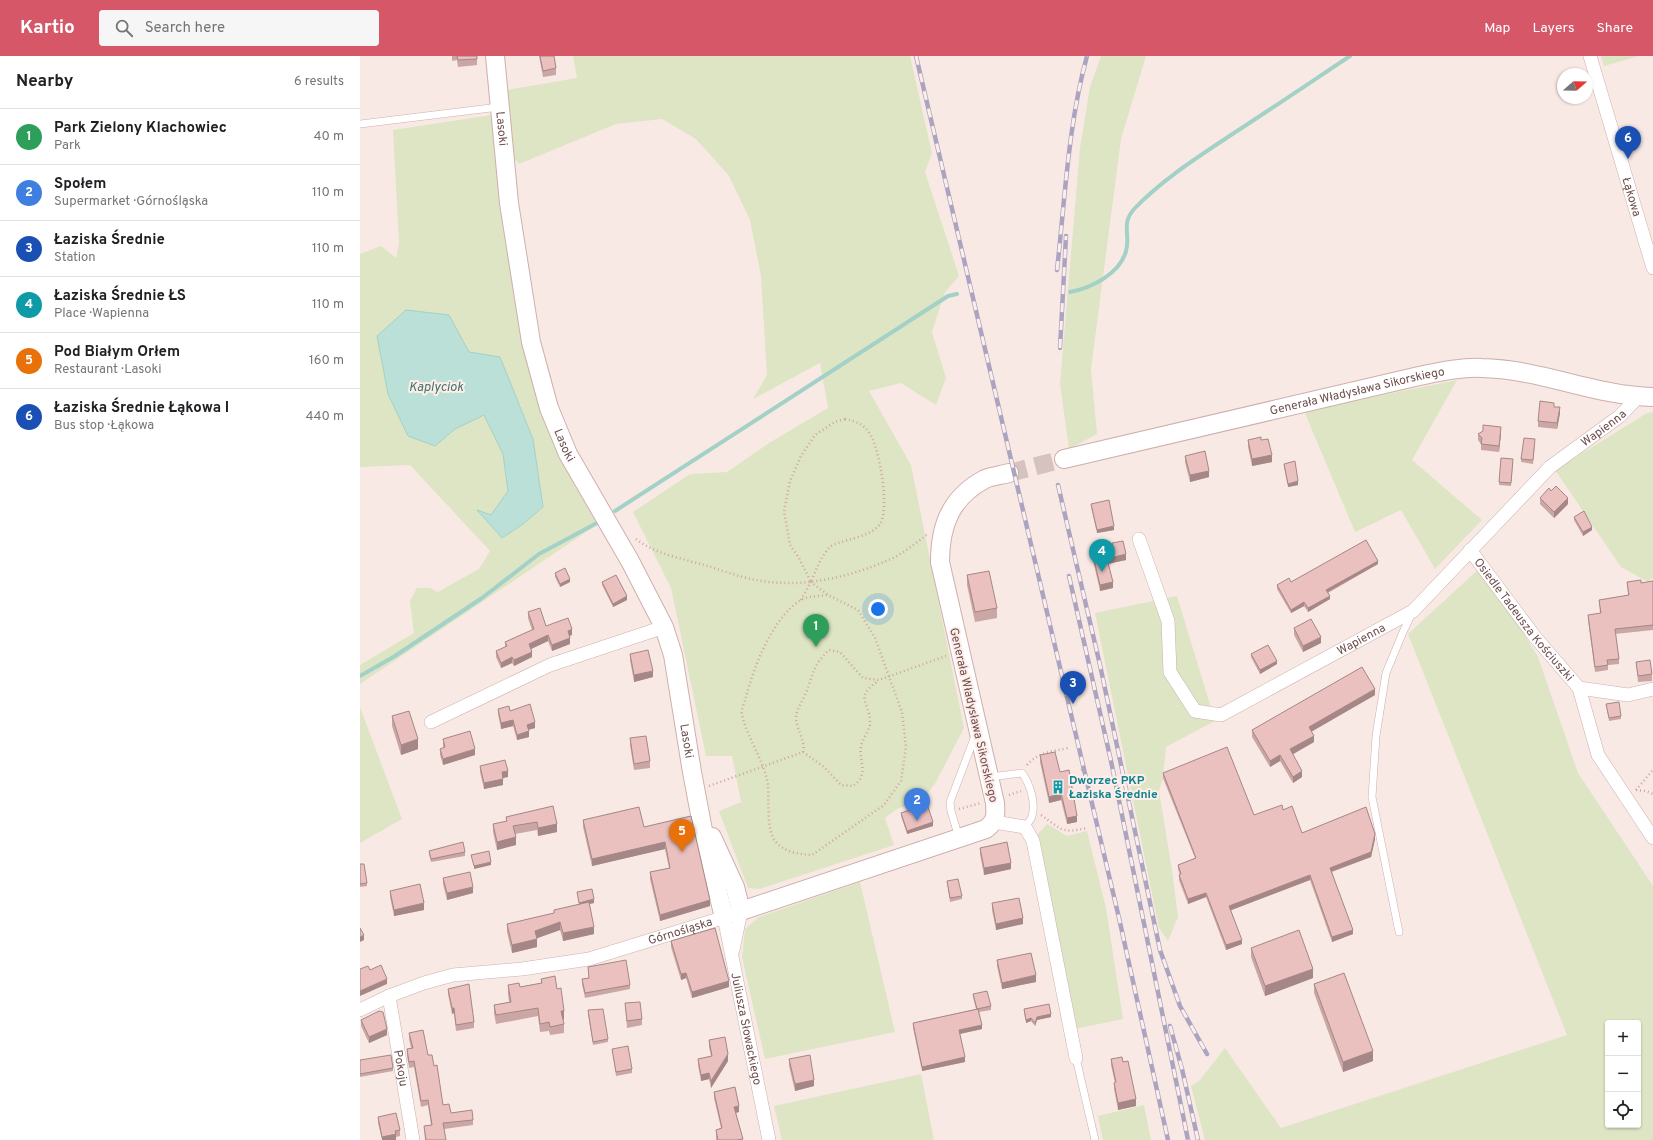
<!DOCTYPE html>
<html lang="en">
<head>
<meta charset="utf-8">
<style>
  :root { --surface:#fff; --page:#f6f6f6; --text:#202124; --muted:#757577; --line:#e0e0e0; --accent:#d55768 }
  body { margin:0; font-family:Overpass,sans-serif; background:var(--page); color:var(--text) }
  .controls { position:absolute; right:12px; bottom:12px; display:grid; overflow:hidden; border-radius:4px; box-shadow:0 1px 3px #0004 }
  .controls button { width:36px; height:36px; display:grid; place-items:center; padding:0; border:0; border-bottom:1px solid var(--line); background:var(--surface); color:var(--text); font:20px sans-serif }
  .compass { position:absolute; left:1197px; top:12px; width:36px; height:36px; border-radius:50%; background:var(--surface); box-shadow:0 1px 3px #0004; rotate:70deg }
  .you { position:absolute; left:518px; top:553px; width:14px; height:14px; margin:-10px; border:3px solid #fff; border-radius:50%; background:#1a73e8; box-shadow:0 0 0 6px #1a73e833 }
  .badge { display:grid; place-items:center; width:26px; height:26px; border-radius:50%; background:var(--accent); color:#fff; font-size:13px; font-weight:700 }
  .pin { position:absolute; translate:-50% -33px; filter:drop-shadow(0 1px 2px #0008) }
  .pin::after { content:''; position:absolute; top:21px; width:14px; height:12px; background:inherit; clip-path:polygon(0 0,100% 0,50% 100%) }
  .list { margin:0; padding:0; list-style:none }
  h2 { display:flex; justify-content:space-between; align-items:center; height:52px; margin:0; padding:0 16px; font-size:17px }
  h2 small { font-size:13px; font-weight:400; color:var(--muted) }
  .list li { display:grid; grid-template-columns:26px 1fr auto; gap:12px; align-items:center; box-sizing:border-box; height:56px; padding:0 16px; border-top:1px solid var(--line) }
  .list b { display:block; font-size:15px; white-space:nowrap }
  .list p { margin:0; font-size:13px; white-space:nowrap; color:var(--muted) }
  .list em { font-size:13px; font-style:normal; color:var(--muted) }
  .icon { flex:none; width:22px; height:22px; fill:none; stroke:currentColor; stroke-width:2; stroke-linecap:round; stroke-linejoin:round }
  .map { position:relative; flex:none; width:1293px; height:1084px; overflow:hidden }
  header { display:flex; align-items:center; gap:24px; box-sizing:border-box; height:56px; padding:0 20px; background:var(--accent); color:#fff }
  header strong { font-size:19px }
  nav { display:flex; gap:22px; margin-inline-start:auto; font-size:14px }
  .search { width:280px; height:36px; background:var(--page); display:flex; align-items:center; gap:10px; box-sizing:border-box; padding:0 14px; border-radius:4px; color:var(--muted); font-size:15px }
  main { display:flex }
  aside { flex:1; background:var(--surface) }
  .map>svg:first-child { display:block }
  .green { fill:#dde5c4; fill-rule:evenodd }
  .water { fill:#bbe0d8; stroke:#a3d1c7 }
  .lines { fill:none; stroke-linecap:round; stroke-linejoin:round }
  .stream { stroke:#a3d1c7; stroke-width:4 }
  .secondary-tunnel { stroke:#d6c2be; stroke-width:18; stroke-dasharray:18 9; stroke-linecap:butt }
  .lane-casing { stroke:#cbb1af; stroke-width:8 }
  .street-casing { stroke:#cbb1af; stroke-width:14 }
  .secondary-casing { stroke:#ceafad; stroke-width:20 }
  .path { stroke:#d0a4a3; stroke-width:2.5; stroke-dasharray:1 3; stroke-linecap:butt }
  .lane { stroke:#fff; stroke-width:7 }
  .street { stroke:#fff; stroke-width:13 }
  .secondary { stroke:#fff; stroke-width:18 }
  .rail-casing { stroke:#aaa4c1; stroke-width:4.5 }
  .rail { stroke:#fdeeea; stroke-width:3; stroke-dasharray:9; stroke-linecap:butt }
  .wall { fill:#caa6a4 }
  .shaded-wall { fill:#a48786 }
  .building { fill:#ebc1bf; stroke:#a48786 }
  .labels { text-anchor:middle; stroke-width:4; stroke-linejoin:round; paint-order:stroke }
  .street-label { font-size:12px; fill:#6f4d4d; stroke:#fdeeea }
  .culture-label { font-size:12px; font-weight:bold; fill:#0d838f; stroke:#fdeeea; text-anchor:start }
  .water-label { font-size:13px; font-style:italic; fill:#42726a; stroke:#fdeeea }
</style>
</head>
<body>
<header>
<strong>Kartio</strong>
<div class="search"><svg class="icon" aria-label="search" viewBox="0 0 24 24"><circle cx="10" cy="10" r="6"/><path d="M15 15l6 6"/></svg>Search here</div>
<nav><a>Map</a><a>Layers</a><a>Share</a></nav>
</header>
<main>
<aside>
<h2>Nearby<small>6 results</small></h2>
<ul class="list">
<li><span class="badge" style="background:#2e9e5b">1</span><div><b>Park Zielony Klachowiec</b><p>Park</p></div><em>40 m</em></li>
<li><span class="badge" style="background:#3f7fe0">2</span><div><b>Społem</b><p>Supermarket · Górnośląska</p></div><em>110 m</em></li>
<li><span class="badge" style="background:#1a4fb4">3</span><div><b>Łaziska Średnie</b><p>Station</p></div><em>110 m</em></li>
<li><span class="badge" style="background:#0f9aa8">4</span><div><b>Łaziska Średnie ŁS</b><p>Place · Wapienna</p></div><em>110 m</em></li>
<li><span class="badge" style="background:#e8710a">5</span><div><b>Pod Białym Orłem</b><p>Restaurant · Lasoki</p></div><em>160 m</em></li>
<li><span class="badge" style="background:#1a4fb4">6</span><div><b>Łaziska Średnie Łąkowa I</b><p>Bus stop · Łąkowa</p></div><em>440 m</em></li>
</ul>
</aside>
<div class="map">
<svg width="1293" height="1084" viewBox="0 0 1293 1084">
  <rect width="100%" height="100%" fill="#f9e9e4"/>
  <!-- green -->
  <path class="green" d="M213 0H550L572 97 565 116 599 220 585 236 572 276 586 322 576 349 541 327 509 335 551 409 604 672 576 726 563 744 537 753 525 762 534 789 400 833 388 832 359 755 381 746 372 700H346L311 532 273 456 330 418 367 416 409 387 468 352 460 307 393 343 407 319 401 220 390 164 369 120 336 83 302 63 256 68 159 108 154 102 147 34 217 22Z
    M741 0H786L761 83 731 313 737 378 709 393 700 328 720 92 730 31Z
    M1241 0H1279L1244 10Z
    M132 59 169 290 241 466 0 628V609L54 577 50 545 57 532H70L78 536 119 513 130 495 50 409 0 411V198L21 190 36 202 39 187 33 74ZM89 259 109 296 160 349 173 383 183 451 143 482 118 455 131 459 148 435 143 398 124 359 95 373 75 390Z
    M1097 324 1052 404 1122 464 1075 513 1041 454 995 476 944 355Z
    M1293 356V522L1288 526 1261 511 1195 414 1287 357Z
    M1122 510 1178 601 1218 717 1293 830V1084H845L831 1030 840 1024 865 992 921 1072 1207 979 1048 578ZM1248 967H1278V1069H1248Z
    M817 540 855 665 806 691 803 722 799 735 812 814 818 861 808 885 799 872 735 557Z
    M0 651 42 763 0 787Z
    M687 768 707 780 727 775 746 852 763 963 715 973 677 779Z
    M500 826 535 976 405 1003 382 901 385 873 399 861Z
    M561 1018 574 1084H422L414 1050Z
    M784 1049 791 1084H743L738 1060Z"/>
  <!-- water -->
  <path class="water" d="M46 254 89 259 109 296 140 301 173 383 183 451 163 468 142 482 117 454 131 459 148 435 143 398 124 359 95 373 75 390 48 380 28 338 17 280Z"/>
  <g class="lines">
    <!-- stream -->
    <path class="stream" d="M710 236C731 232 760 218 766 195 771 179 760 168 775 152 803 123 838 101 871 79 911 53 951 26 990 0
      M255 455 588 240 597 238
      M0 620 35 600 122 542 179 498 237 467"/>
    <!-- secondary-tunnel -->
    <path class="secondary-tunnel" d="M649 417 704 403"/>
    <!-- lane casing -->
    <g class="lane-casing">
      <path id="lane" d="M0 68 139 51
        M630 721 662 717C670 728 676 747 672 760 671 764 667 768 665 771
        M599 782 591 755 590 746 615 680
        M1039 876 1012 741 1016 680 1026 617 1043 576 1052 557
        M716 1002 735 1084"/>
    </g>
    <!-- street casing -->
    <g class="street-casing">
      <g id="street">
        <path id="s1" d="M1230 0 1293 212"/>
        <path id="s2" d="M779 483 808 565 810 616 835 655 861 659 1053 555 1190 411 1260 360 1278 341"/>
        <path id="s3" d="M1110 494 1175 581 1219 632 1268 639 1293 633"/>
        <path d="M1219 632 1238 699 1293 782"/>
        <path d="M71 666 190 609 304 571"/>
        <path d="M634 766 665 771 673 785 716 1002"/>
        <path id="s4" d="M364 861 409 1084"/>
        <path d="M373 894 381 855"/>
        <path id="s5" d="M29 940 53 1084"/>
        <path id="s6" d="M0 954 29 940 64 927 93 919 162 913 229 903 372 859"/>
      </g>
    </g>
    <!-- secondary casing -->
    <g class="secondary-casing">
      <g id="secondary">
        <path id="s7" d="M135 0 149 147 171 286 189 352 208 398 270 505 304 571 313 599 332 716 346 790 364 861"/>
        <path id="s8" d="M704 403 1059 320C1079 316 1101 311 1122 312 1180 313 1235 340 1293 341"/>
        <path d="M352 781 375 831 381 855 626 773C636 765 636 760 635 747L580 506C580 469 591 441 625 423 632 420 642 419 649 417"/>
      </g>
    </g>
    <!-- path -->
    <path class="path" d="M485 363C495 365 504 368 510 378 520 395 530 452 520 468 511 482 478 484 470 491 461 500 456 514 451 526L439 502 430 489 424 455 430 425 441 400 455 379 475 366Z
      M276 483C295 498 321 502 344 509 361 514 379 521 396 524 442 533 491 521 533 502 545 496 557 486 568 478
      M441 544 451 526 468 539 498 554 515 582 542 656 546 691 541 725 524 749 452 799C439 798 426 797 416 786 406 775 409 745 408 730 405 705 387 683 382 658 381 653 385 646 386 641 394 610 413 561 441 544 449 540 459 540 468 539
      M443 696 464 711 481 729 493 730C496 727 500 725 501 721 505 711 499 701 501 691 502 682 511 674 510 665 509 644 494 642 518 625
      M667 709C680 695 691 696 708 692
      M721 714 727 712
      M349 730 443 696C446 686 437 674 436 663 436 653 442 646 446 637 453 618 453 609 469 594L480 596 503 622 519 624 586 600
      M1276 734 1286 735 1293 738
      M1276 734 1293 714
      M649 739 661 735
      M599 753 621 747
      M681 759C702 773 700 778 727 772"/>
    <!-- lane -->
    <use href="#lane" class="lane"/>
    <!-- street -->
    <use href="#street" class="street"/>
    <!-- secondary -->
    <use href="#secondary" class="secondary"/>
    <!-- rail casing -->
    <g class="rail-casing">
      <path id="rail" d="M556 0 759 862 808 1084
        M697 214C705 143 708 69 727 0
        M700 292 706 180
        M698 429 740 609 800 894 820 950 847 998
        M709 520 751 705 828 1084
        M810 970 822 1013 838 1084"/>
    </g>
    <!-- rail -->
    <use href="#rail" class="rail"/>
  </g>
  <!-- wall -->
  <path class="wall" d="M92 0H117V9L98 11 97 4 92 5Z
    M179 0H194L196 12V19L183 21Z
    M1194 351 1200 357 1197 373 1178 371V365Z
    M1123 375 1141 377 1139 396 1121 394V388L1118 384V378Z
    M888 384H901L912 406 892 410 888 391Z
    M1175 386 1173 408 1161 406V403Z
    M825 400 849 421 830 426 825 406Z
    M1153 406 1151 430 1139 429V426Z
    M924 408 938 429 928 431 924 411Z
    M1191 435 1208 448 1194 462 1180 448V442Z
    M731 448 754 474 737 477 731 451Z
    M1214 461 1232 474 1223 480 1214 464Z
    M752 487 766 504 748 508 753 532 740 535 732 500V495L752 491Z
    M1018 508 968 537 970 543 948 556 944 550 931 557 917 533V529Z
    M195 517 210 526 200 531 195 521Z
    M607 519 637 552V562L615 566 607 529Z
    M1293 525V574L1255 578 1259 603V608L1248 609V614L1235 616 1228 564V559L1240 558 1239 544 1268 539 1267 526 1281 527Z
    M242 526 267 544 253 551 242 529Z
    M168 556 186 570 212 579 210 580V588L192 595 188 585 171 593 172 601 154 610 152 607 141 612 136 601V595L145 591V586L172 574 168 562Z
    M934 572 961 587 943 596 934 579Z
    M270 598 293 621 274 626 270 604Z
    M891 598 917 608 900 618 891 601Z
    M1276 606 1292 618V625L1278 626Z
    M1015 639 951 676 954 686 932 698 942 721 933 727 920 705 910 711 892 681V674Z
    M1246 648 1261 660V663L1249 665Z
    M138 653 150 655 175 672 168 674 169 681 157 684 153 670 141 673 138 658Z
    M32 660 58 693 41 699 32 670Z
    M270 682 290 705V712L274 714 270 689Z
    M83 683 115 699 83 709 80 699V693L83 692Z
    M680 699 717 766 707 768 701 744 689 747 680 706Z
    M120 710 148 721 143 722V729L124 733 120 716Z
    M803 717 894 759 923 754 942 777 1015 783 1011 801 972 816 993 878 972 886 950 824 871 854 882 888 866 894 846 841 828 848 819 824V819H820L818 813V809L835 802 803 722Z
    M193 750 197 776 178 780 177 774 155 778 156 789 137 794 133 776V768L146 766V761Z
    M541 757 573 770 547 778 541 760Z
    M331 760 350 850 300 865 290 823V816L309 812 305 793 232 810 223 771V764L284 771Z
    M620 792 651 813 624 819 620 798Z
    M69 795 105 796V800L71 806 69 798Z
    M0 808 7 827V830L0 831Z
    M83 822 113 837 87 844 83 828Z
    M587 825 602 840V843L590 846Z
    M30 835 64 854 34 860 30 841Z
    M217 836 234 847 229 848 234 878 203 885 200 874 177 882V891L152 897 147 876V868L194 857V854L219 848Z
    M632 847 663 868 636 874 632 854Z
    M311 885 369 931 332 942 326 922 321 924 311 891Z
    M891 892 953 922 905 940 891 901Z
    M637 904 676 926 642 933 637 910Z
    M228 911 270 929V933L225 942 222 928V923L229 922Z
    M181 923 197 933 204 963 203 964 204 968V977L190 979 189 975 180 976 178 960 136 968 134 957V949L149 946 148 938V929L160 931 181 927Z
    M954 928 1013 1005 983 1016 954 937Z
    M88 933 114 966V972L96 975 94 957 92 958 88 938Z
    M613 938 631 950V954L619 956 622 973 600 978 605 1006 562 1015 553 972V967L616 953 613 941Z
    M265 947 282 963V969L267 972Z
    M664 953 691 961 677 964 675 970 671 965 666 967 664 956Z
    M228 954 248 983V986L233 989 228 958Z
    M1 964 27 979 9 987 1 970Z
    M49 977 68 999 74 1010 83 1049 91 1057 113 1064V1069L84 1073 86 1084H65L64 1070 71 1069 68 1049 61 1051 54 1011 49 1012 47 999V993L51 992 49 983Z
    M349 984 368 1005 351 1032 349 1023 341 1025 338 1009V1003L351 1000 349 991Z
    M252 993 272 1013V1017L256 1020Z
    M429 1003 454 1030 435 1035 429 1010Z
    M751 1003 776 1050 758 1054 754 1033V1027H755L751 1009Z
    M0 1004 33 1012V1015L0 1021Z
    M354 1036 379 1056 376 1057 383 1084H356V1074L361 1072 354 1042Z
    M18 1061 40 1074V1080L36 1081V1084H22L18 1067Z"/>
  <!-- shaded-wall -->
  <path class="shaded-wall" d="M1200 351V357L1197 373V367Z
    M1141 371V377L1139 396V390Z
    M912 399V406L892 410V403Z
    M849 415V421L830 426V419Z
    M938 425V429L928 431V428Z
    M1208 442V448L1194 462V456Z
    M754 470V474L737 477V474Z
    M1232 471V474L1223 480V476Z
    M766 498V504L747 508V503Z
    M1018 505V508L966 537V534Z
    M210 523V526L200 531V528Z
    M753 526V532L740 535V529Z
    M267 540V544L253 551V548Z
    M970 540V543L948 556V552Z
    M944 546V550L931 557V554Z
    M212 573V579L208 580V575Z
    M188 579V585L169 594V588Z
    M961 581V587L943 596V590Z
    M210 582V588L192 595V589Z
    M172 596V601L154 610V604Z
    M152 601V607L141 612V607Z
    M917 605V608L900 618V614Z
    M293 615V621L274 626V619Z
    M1015 633V639L949 677V671Z
    M153 664V670L141 673V667Z
    M175 666V672L167 674V669Z
    M169 675V681L157 684V679Z
    M954 680V686L930 700V693Z
    M58 683V693L41 699V689Z
    M115 693V699L83 709V703Z
    M920 699V705L910 711V705Z
    M148 715V721L142 722V716Z
    M942 715V721L933 727V721Z
    M143 723V729L124 733V727Z
    M701 737V744L689 747V741Z
    M717 760V766L707 768V762Z
    M573 766V770L547 778V775Z
    M197 768V776L178 780V772Z
    M1015 778V783L1011 801 970 816V812Z
    M156 781V789L137 794V786Z
    M305 786V793L232 810V803Z
    M131 806V809L114 813V810Z
    M651 807V813L624 819V812Z
    M950 819V824L869 855V850Z
    M113 831V837L87 844V837Z
    M846 837V841L828 848V843Z
    M234 843V847L219 850V847Z
    M350 844V850L300 865V859Z
    M64 847V854L34 860V854Z
    M663 862V868L636 874V868Z
    M200 866V874L175 883V875Z
    M234 871V878L203 885V877Z
    M993 874V878L972 886V881Z
    M4 879V884L0 886V881Z
    M177 883V891L152 897V889Z
    M882 884V888L866 894V889Z
    M953 913V922L905 940V930Z
    M326 917V922L321 924V918Z
    M676 919V926L642 933V927Z
    M27 923V928L0 940V935Z
    M369 925V931L332 942V936Z
    M92 952H94V957L92 958Z
    M201 955H204V963L201 964Z
    M691 958V961L677 964 675 970V967L677 961Z
    M671 962V965L666 967V964Z
    M622 969V973L599 978V974Z
    M27 973V979L9 987V981Z
    M1013 995V1005L983 1016V1006Z
    M368 998V1005L351 1032V1025Z
    M605 1001V1006L562 1015V1011Z
    M349 1017V1023L341 1025V1019Z
    M454 1024V1030L435 1035V1028Z
    M776 1043V1050L758 1054V1047Z
    M379 1050V1056L374 1057V1051Z
    M36 1078V1084H22V1081Z"/>
  <!-- building -->
  <path class="building" d="M97 0H117V3L98 4Z
    M180 0H194L196 12 183 15Z
    M1180 345 1194 347V351H1200L1197 367 1178 365Z
    M1123 369 1141 371 1139 390 1121 388 1122 382 1118 378 1123 375Z
    M901 381V384L908 383 912 399 892 403 888 384Z
    M1164 382 1175 383 1173 404 1161 403Z
    M845 395 849 415 830 419 825 400Z
    M1141 402 1153 403 1151 427 1139 426Z
    M935 405 938 425 928 428 924 408Z
    M1196 430 1208 442 1194 456 1180 442 1189 432 1191 435Z
    M749 444 754 470 737 474 731 448Z
    M1224 455 1232 471 1223 476 1214 461Z
    M1006 484 1018 505 966 534 970 540 948 552 944 546 931 554 917 529 929 522 931 526Z
    M763 485 766 498 747 503 753 526 740 529 732 495 753 490 752 487Z
    M205 512 210 523 200 528 195 517Z
    M629 515 637 552 615 556 607 519Z
    M256 519 267 540 253 548 242 526Z
    M1281 524V527L1293 525V569L1255 573 1259 603 1247 604 1248 609 1235 611 1228 559 1241 557 1239 544 1269 539 1267 526Z
    M180 552 186 570 208 562 212 573 208 575 210 582 192 589 188 579 169 588 172 596 154 604 152 601 141 607 136 595 147 590 145 586 174 573 168 556Z
    M951 563 961 581 943 590 934 572Z
    M908 589 917 605 900 614 891 598Z
    M288 594 293 615 274 619 270 598Z
    M1290 604 1292 618 1278 620 1276 606Z
    M1002 611 1015 633 949 671 954 680 930 693 942 715 933 721 920 699 910 705 892 674Z
    M1259 646 1261 660 1249 662 1246 648Z
    M170 648 175 666 167 669 169 675 157 679 153 664 141 667 138 653 149 650 150 655Z
    M49 655 58 683 41 689 32 660Z
    M110 675 115 693 83 703 80 693 85 691 83 683Z
    M286 680 290 705 274 708 270 682Z
    M867 691 894 759 922 749 923 754 932 750 942 777 1006 751 1015 778 1011 796 970 812 993 874 972 881 950 819 869 850 882 884 866 889 846 837 828 843 819 819 821 818 818 809 836 802 803 717Z
    M695 696 700 716 709 714 717 760 707 762 701 737 689 741 680 699Z
    M145 704 148 715 142 716 143 723 124 727 120 710Z
    M567 748 573 766 547 775 541 757Z
    M193 750 197 768 178 772 177 766 153 770 156 781 137 786 133 768 147 765 146 761Z
    M279 751 284 771 331 760 350 844 300 859 290 816 310 812 305 786 232 803 223 764Z
    M103 786 105 796 71 803 69 795Z
    M647 786 651 807 624 812 620 792Z
    M129 795 131 806 114 810 111 799Z
    M0 808H4L7 827 0 828Z
    M110 816 113 831 87 837 83 822Z
    M598 823 602 840 590 842 587 825Z
    M60 828 64 847 34 854 30 835Z
    M232 833 234 843 219 847 217 836Z
    M659 842 663 862 636 868 632 847Z
    M229 846 234 871 203 877 200 866 175 875 177 883 152 889 147 868 194 857V854Z
    M0 872 4 879 0 881Z
    M355 872 369 925 332 936 326 917 321 918 311 885Z
    M939 874 953 913 905 930 891 892Z
    M671 897 676 919 642 927 637 904Z
    M266 904 270 929 225 937 222 923 229 922 228 911Z
    M21 909 27 923 0 935V913L8 910 10 914Z
    M984 917 1013 995 983 1006 954 928Z
    M195 920 197 933 201 932 204 955H201L204 968 190 971 189 966 180 968 178 952 136 959 134 949 151 946 148 929 159 927 160 931 182 927 181 923Z
    M109 928 114 966 96 969 94 952H92L88 933Z
    M627 935 631 950 617 953 613 938Z
    M280 946 282 963 267 965 265 947Z
    M689 948 691 958 677 961 675 967 671 962 666 964 664 953Z
    M243 953 248 983 233 986 228 954Z
    M618 953 622 969 599 974 605 1001 562 1011 553 967Z
    M19 955 23 956 27 973 9 981 1 964Z
    M63 974 68 999H72L74 1010 77 1009 83 1049 89 1048 91 1057 112 1054 113 1064 83 1067 86 1084H66L64 1070 72 1069 68 1044 61 1045 54 1005 49 1006 47 993 53 992 49 977Z
    M365 981 368 998 351 1025 349 1017 341 1019 338 1003 352 1000 349 984Z
    M268 990 272 1013 256 1016 252 993Z
    M31 999 33 1012 0 1018V1004Z
    M450 999 454 1024 435 1028 429 1003Z
    M762 1001 763 1006 768 1005 776 1043 758 1047 754 1027 756 1026 751 1003Z
    M375 1031 379 1050 374 1051 383 1083 377 1084H358L356 1074 362 1072 354 1036Z
    M36 1057 40 1074 35 1075 36 1078 22 1081 18 1061Z"/>
  <!-- icons -->
  <defs>
    <g id="building-bare" transform="scale(1.08)"><path d="M-4-6H4V6H1V3H-1V6H-4ZM-2.5-4.3h1.7v1.8h-1.7ZM.8-4.3h1.7v1.8H.8ZM-2.5-1h1.7V.8h-1.7ZM.8-1h1.7V.8H.8Z" fill="#0f9aa8" stroke="#fdeeea" stroke-width="2.5" paint-order="stroke"/></g>
  </defs>
  <g fill-rule="evenodd">
    <use href="#building-bare" x="698" y="731"/>
  </g>
  <g class="labels">
    <!-- street labels -->
    <g class="street-label">
      <text dy="4" stroke="none"><textPath href="#s7" startOffset="73">Lasoki</textPath></text>
      <text dy="4" stroke="none"><textPath href="#s1" startOffset="147">Łąkowa</textPath></text>
      <text dy="4" stroke="none"><textPath href="#s8" startOffset="301">Generała Władysława Sikorskiego</textPath></text>
      <text dy="4" stroke="none"><textPath href="#s2" startOffset="694">Wapienna</textPath></text>
      <text dy="4" stroke="none"><textPath href="#s7" startOffset="397">Lasoki</textPath></text>
      <text dy="4" stroke="none"><textPath href="#s3" startOffset="88">Osiedle Tadeusza Kościuszki</textPath></text>
      <text dy="4" stroke="none"><textPath href="#s2" startOffset="370">Wapienna</textPath></text>
      <text transform="translate(614 659) rotate(77)" y="4">Generała Władysława Sikorskiego</text>
      <text dy="4" stroke="none"><textPath href="#s7" startOffset="721">Lasoki</textPath></text>
      <text dy="4" stroke="none"><textPath href="#s6" startOffset="332">Górnośląska</textPath></text>
      <text dy="4" stroke="none"><textPath href="#s4" startOffset="114">Juliusza Słowackiego</textPath></text>
      <text dy="4" stroke="none"><textPath href="#s5" startOffset="73">Pokoju</textPath></text>
    </g>
    <!-- culture labels -->
    <g class="culture-label">
      <text x="709" y="728">Dworzec PKP<tspan x="709" dy="14">Łaziska Średnie</tspan></text>
    </g>
    <!-- water labels -->
    <g class="water-label">
      <text x="76" y="335">Kaplyciok</text>
    </g>
  </g>
</svg>
<div class="controls">
<button>+</button>
<button>−</button>
<button><svg class="icon" aria-label="locate" viewBox="0 0 24 24"><circle cx="12" cy="12" r="6"/><path d="M12 2v4M12 18v4M2 12h4M18 12h4"/></svg></button>
</div>
<svg class="compass" viewBox="-18 -18 36 36"><path d="M0-13l5 13h-10z" fill="#e53935"/><path d="M0 13l5-13h-10z" fill="#757577"/></svg>
<div class="you"></div>
<div class="pin badge" style="left:456px;top:591px;background:#2e9e5b">1</div>
<div class="pin badge" style="left:557px;top:765px;background:#3f7fe0">2</div>
<div class="pin badge" style="left:713px;top:648px;background:#1a4fb4">3</div>
<div class="pin badge" style="left:742px;top:516px;background:#0f9aa8">4</div>
<div class="pin badge" style="left:322px;top:796px;background:#e8710a">5</div>
<div class="pin badge" style="left:1268px;top:103px;background:#1a4fb4">6</div>
</div>
</main>
</body>
</html>
